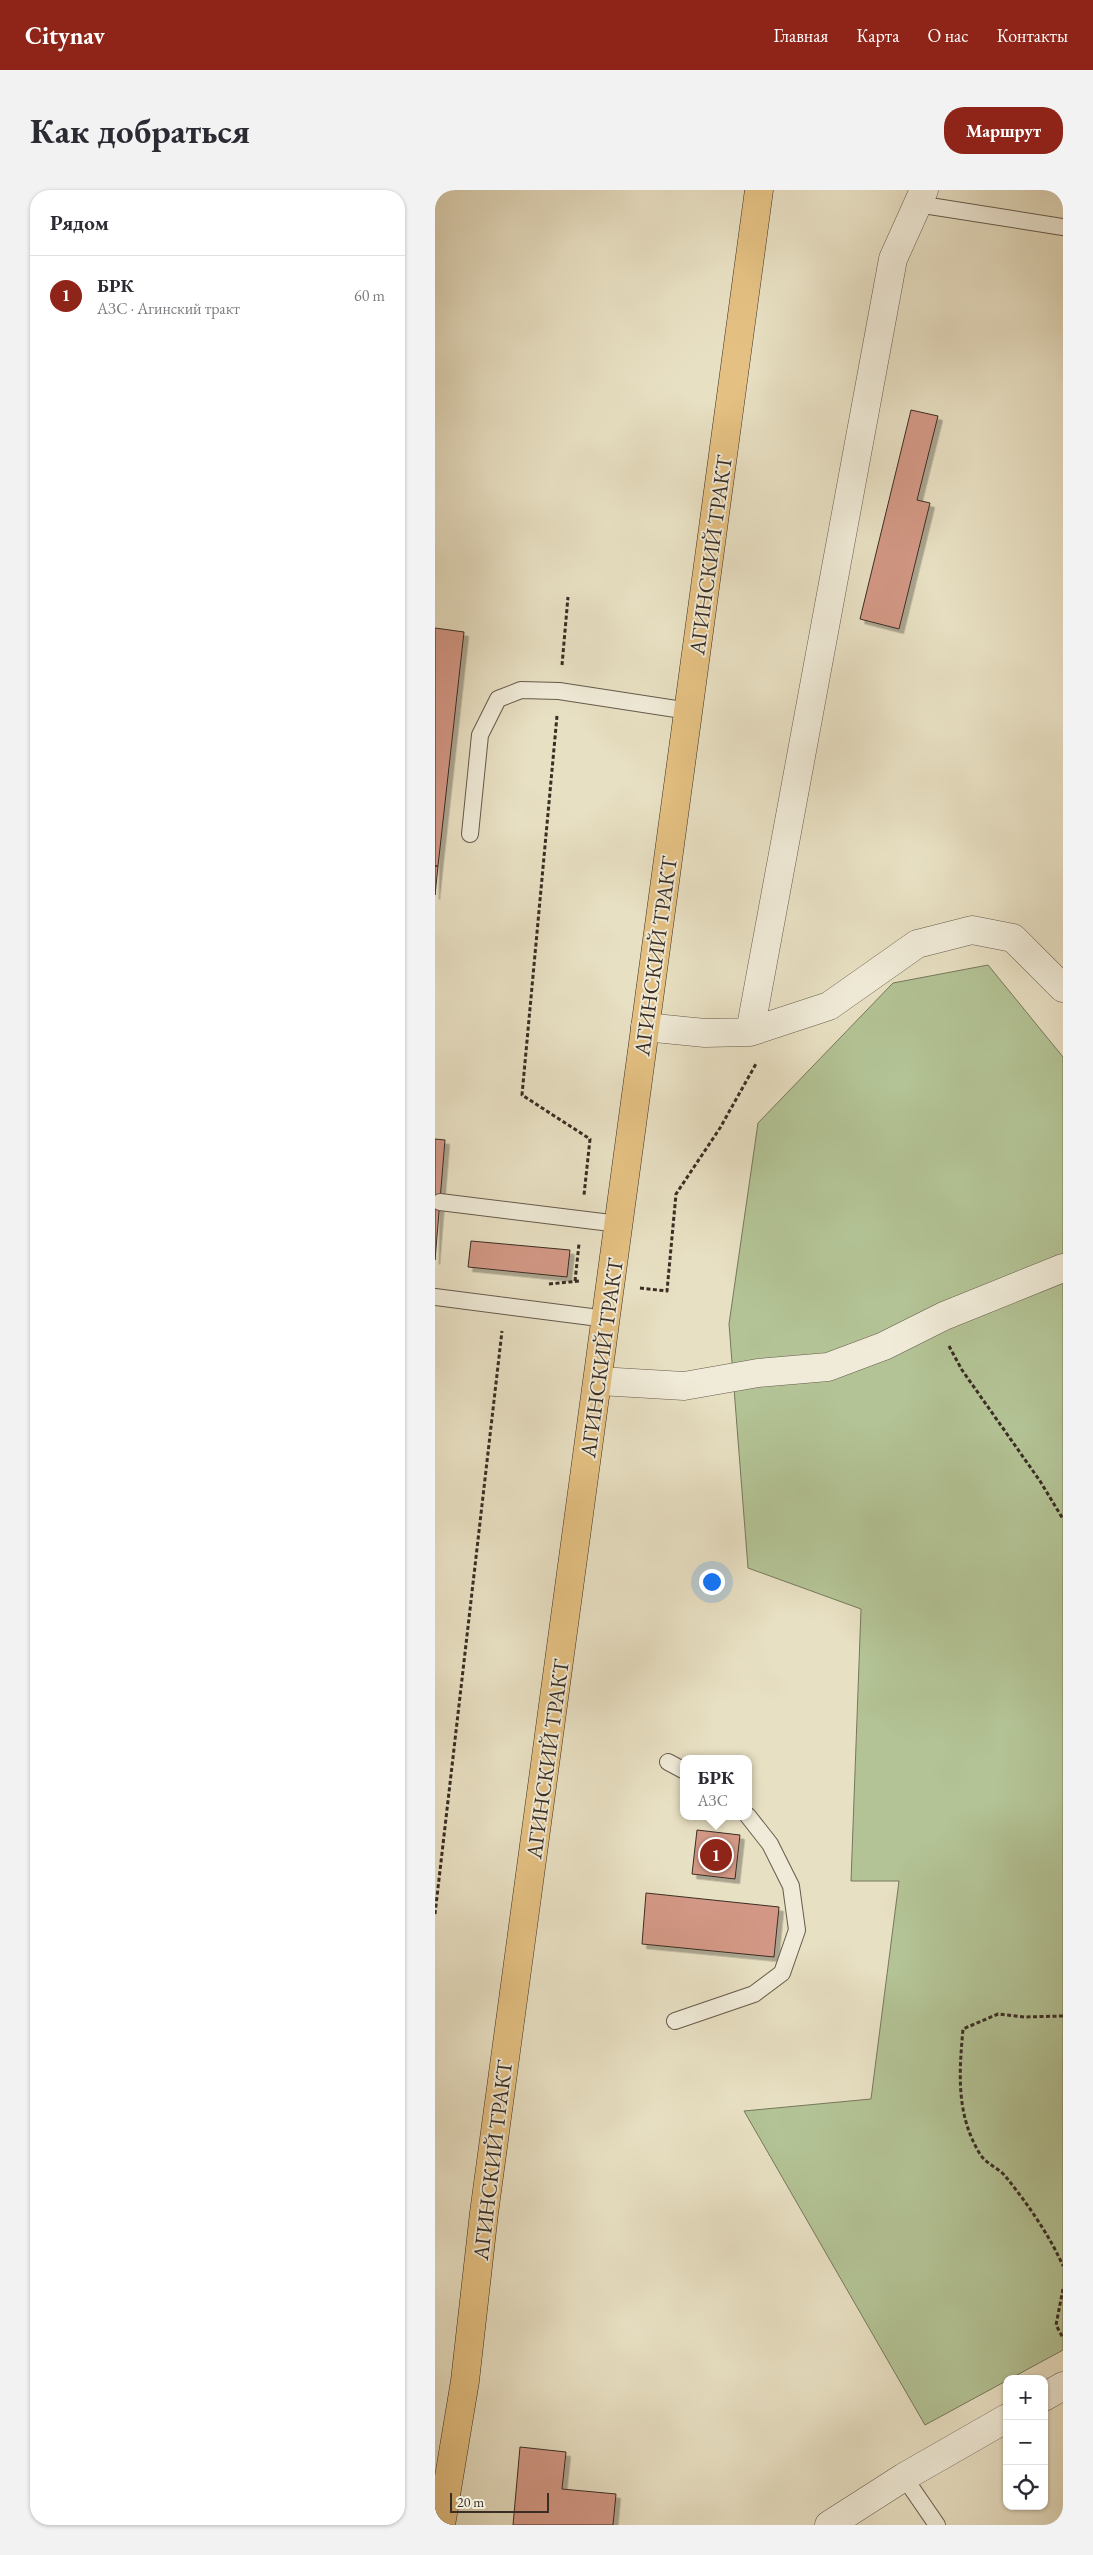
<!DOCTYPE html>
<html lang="ru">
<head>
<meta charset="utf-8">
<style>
  :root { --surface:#fff; --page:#f2f2f3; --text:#2b2b33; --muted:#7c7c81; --line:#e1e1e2; --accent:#8f2418 }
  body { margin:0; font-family:"EB Garamond",serif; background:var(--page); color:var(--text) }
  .controls { position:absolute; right:15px; bottom:15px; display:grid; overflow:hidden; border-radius:10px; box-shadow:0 1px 4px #0004 }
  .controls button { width:45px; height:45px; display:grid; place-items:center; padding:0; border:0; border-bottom:1px solid var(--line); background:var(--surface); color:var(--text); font:25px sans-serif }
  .scale { position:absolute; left:15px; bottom:12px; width:99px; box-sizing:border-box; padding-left:5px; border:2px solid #3a2d24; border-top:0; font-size:14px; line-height:18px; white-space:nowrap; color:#3a2d24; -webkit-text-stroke:4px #f0ebd8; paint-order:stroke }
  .you { position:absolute; left:276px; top:1391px; width:18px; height:18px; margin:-12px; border:4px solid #fff; border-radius:50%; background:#1a73e8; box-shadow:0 0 0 8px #1a73e833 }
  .badge { display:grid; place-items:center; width:32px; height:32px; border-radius:50%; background:var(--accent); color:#fff; font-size:16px; font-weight:700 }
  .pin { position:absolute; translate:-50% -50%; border:2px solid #fff; box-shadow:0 1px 5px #0006 }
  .popup { position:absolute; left:245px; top:1565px; width:72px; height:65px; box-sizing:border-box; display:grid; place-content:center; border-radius:10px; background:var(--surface); filter:drop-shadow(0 1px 4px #0005); font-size:16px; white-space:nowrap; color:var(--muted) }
  .popup b { font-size:19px; color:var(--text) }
  .popup::after { content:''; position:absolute; left:50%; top:100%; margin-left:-10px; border:10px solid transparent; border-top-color:var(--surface) }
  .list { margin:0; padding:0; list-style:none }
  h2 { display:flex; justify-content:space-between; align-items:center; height:65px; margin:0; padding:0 20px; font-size:21px }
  h2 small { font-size:16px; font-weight:400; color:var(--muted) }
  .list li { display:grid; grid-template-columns:32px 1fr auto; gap:15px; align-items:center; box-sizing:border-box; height:80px; padding:0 20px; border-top:1px solid var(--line) }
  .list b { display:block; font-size:19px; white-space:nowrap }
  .list p { margin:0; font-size:16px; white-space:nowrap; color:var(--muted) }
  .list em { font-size:16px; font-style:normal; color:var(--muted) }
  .icon { flex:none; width:28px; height:28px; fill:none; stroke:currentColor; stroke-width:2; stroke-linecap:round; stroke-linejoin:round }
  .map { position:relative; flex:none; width:628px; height:2335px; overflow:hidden; border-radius:20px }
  header { display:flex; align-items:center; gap:30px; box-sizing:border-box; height:70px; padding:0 25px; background:var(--accent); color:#fff }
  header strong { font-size:24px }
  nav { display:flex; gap:28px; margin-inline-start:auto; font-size:18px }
  .intro { display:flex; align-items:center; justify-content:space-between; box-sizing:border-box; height:120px; padding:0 30px }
  h1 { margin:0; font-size:35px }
  .button { padding:12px 22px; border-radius:20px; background:var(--accent); color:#fff; font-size:18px; font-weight:700 }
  main { display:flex; gap:30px; padding:0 30px }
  aside { flex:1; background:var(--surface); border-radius:20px; box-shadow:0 1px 4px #0004 }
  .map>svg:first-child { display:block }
  .green { fill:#b3c395; stroke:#76785c }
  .building { fill:#d39885; stroke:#3a2d24; filter:url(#shadow) }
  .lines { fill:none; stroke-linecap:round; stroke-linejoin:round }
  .service-casing { stroke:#665a4c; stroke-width:18 }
  .minor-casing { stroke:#665a4c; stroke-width:29 }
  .tertiary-casing { stroke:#665a4c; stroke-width:29 }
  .trunk-casing { stroke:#3a2d24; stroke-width:29 }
  .path { stroke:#3a2d24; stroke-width:3; stroke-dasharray:4 2.5; stroke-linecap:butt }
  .service { stroke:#f0ebd8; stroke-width:16 }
  .minor { stroke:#f0ebd8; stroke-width:28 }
  .tertiary { stroke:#f0ebd8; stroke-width:28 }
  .trunk { stroke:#e4c082; stroke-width:28 }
  .labels { text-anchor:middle; stroke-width:4; stroke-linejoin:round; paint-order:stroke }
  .street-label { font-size:22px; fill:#3a2d24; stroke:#f0ebd8 }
</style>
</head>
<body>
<header>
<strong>Citynav</strong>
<nav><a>Главная</a><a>Карта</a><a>О нас</a><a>Контакты</a></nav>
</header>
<div class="intro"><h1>Как добраться</h1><a class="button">Маршрут</a></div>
<main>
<aside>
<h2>Рядом<small></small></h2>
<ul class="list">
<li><span class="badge">1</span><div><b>БРК</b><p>АЗС · Агинский тракт</p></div><em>60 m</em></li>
</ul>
</aside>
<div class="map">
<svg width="628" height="2335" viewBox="0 0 628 2335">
  <defs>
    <filter id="shadow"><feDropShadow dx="4.5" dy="4.5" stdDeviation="0" flood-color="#0004"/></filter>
  </defs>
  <rect width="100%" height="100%" fill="#e8e0c3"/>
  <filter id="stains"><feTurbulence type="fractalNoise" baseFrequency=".004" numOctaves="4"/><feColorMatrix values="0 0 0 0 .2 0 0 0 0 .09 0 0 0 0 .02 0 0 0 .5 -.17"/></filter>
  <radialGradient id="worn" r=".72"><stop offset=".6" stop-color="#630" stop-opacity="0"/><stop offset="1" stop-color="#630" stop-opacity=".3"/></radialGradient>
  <!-- green -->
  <path class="green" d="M553 775 628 867V2160L490 2235 309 1921 436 1909 464 1691H416L426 1419 313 1378 294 1134 323 933 458 793Z"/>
  <!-- building -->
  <path class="building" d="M476 220 503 226 482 310 495 313 464 439 425 429Z
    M0 438 29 442 3 676H0Z
    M0 676H3L0 705Z
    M0 949 10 950 0 1070Z
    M36 1051 135 1060 132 1087 33 1077Z
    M262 1640 305 1645 300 1689 257 1684Z
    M211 1703 344 1717 339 1767 207 1754Z
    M85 2257 131 2262 127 2299 181 2304 178 2335H78Z"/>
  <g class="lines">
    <!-- service casing -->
    <g class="service-casing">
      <path id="service" d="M482 14 628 37
        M35 644 45 545 63 509 86 500 124 501 254 521
        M5 1012 184 1034
        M0 1107 172 1129
        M233 1572 248 1580
        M240 1831 319 1804 347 1783 362 1740 356 1696 335 1654 313 1626
        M469 2287 502 2335"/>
    </g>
    <!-- minor casing -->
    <g class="minor-casing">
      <path id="minor" d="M210 837 270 843 315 842 458 69 489 0
        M315 842 394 816 482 754 537 740 578 748 628 798
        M164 1191 249 1196 323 1183 393 1177 449 1156 509 1126 628 1078"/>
    </g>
    <!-- tertiary casing -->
    <g class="tertiary-casing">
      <path id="tertiary" d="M609 2207 628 2196
        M394 2335 469 2287 572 2228"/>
    </g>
    <!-- trunk casing -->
    <g class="trunk-casing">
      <path id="trunk" d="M6 2335 30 2191 49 2023 324 0"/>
    </g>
    <!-- path -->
    <path class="path" d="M127 475 133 407
      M122 526 87 905 155 949 149 1005
      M140 1091 144 1054
      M114 1094 145 1091
      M205 1098 232 1101 241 1004 285 938 322 872
      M514 1156 527 1180 605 1291 628 1329
      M0 1724 67 1141
      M628 1826 590 1827 563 1824 528 1839C524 1883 521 1925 545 1964 551 1974 564 1978 571 1987 592 2013 615 2046 628 2076
      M628 2099 621 2135 628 2148"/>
    <!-- service -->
    <use href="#service" class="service"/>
    <!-- minor -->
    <use href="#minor" class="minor"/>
    <!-- tertiary -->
    <use href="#tertiary" class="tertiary"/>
    <!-- trunk -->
    <use href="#trunk" class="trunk"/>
  </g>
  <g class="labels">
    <!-- street labels -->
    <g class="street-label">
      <text transform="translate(275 365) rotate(-82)" y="8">АГИНСКИЙ ТРАКТ</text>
      <text transform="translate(220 766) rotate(-82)" y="8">АГИНСКИЙ ТРАКТ</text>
      <text transform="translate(166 1168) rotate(-82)" y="8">АГИНСКИЙ ТРАКТ</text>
      <text transform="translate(112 1569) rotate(-82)" y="8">АГИНСКИЙ ТРАКТ</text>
      <text transform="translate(57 1970) rotate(-83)" y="8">АГИНСКИЙ ТРАКТ</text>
    </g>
  </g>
  <rect width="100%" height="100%" filter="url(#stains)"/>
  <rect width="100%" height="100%" fill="url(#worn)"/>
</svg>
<div class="controls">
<button>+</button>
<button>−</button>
<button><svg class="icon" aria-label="locate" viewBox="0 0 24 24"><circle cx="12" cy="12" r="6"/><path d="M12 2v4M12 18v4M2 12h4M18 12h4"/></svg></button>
</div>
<div class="scale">20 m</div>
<div class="you"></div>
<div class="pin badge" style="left:281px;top:1665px">1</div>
<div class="popup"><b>БРК</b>АЗС</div>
</div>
</main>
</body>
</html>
